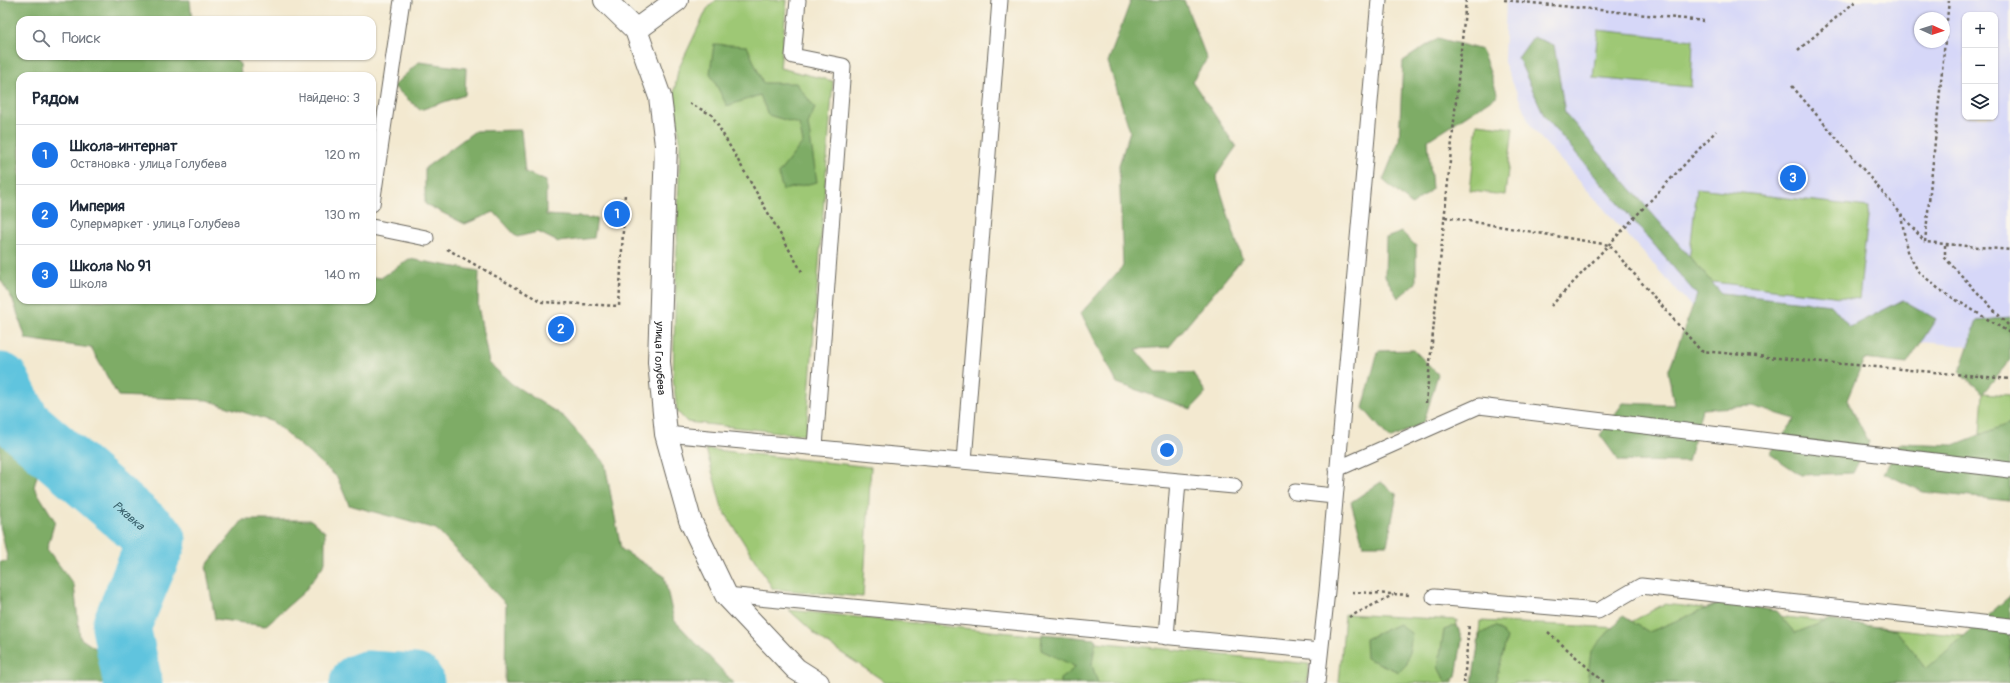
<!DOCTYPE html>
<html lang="ru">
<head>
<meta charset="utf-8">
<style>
  :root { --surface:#fff; --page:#f6f6f7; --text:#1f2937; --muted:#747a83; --line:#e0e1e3; --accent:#1a73e8 }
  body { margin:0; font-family:Pangolin,sans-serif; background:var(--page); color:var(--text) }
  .controls { position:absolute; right:12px; top:12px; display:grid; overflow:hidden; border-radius:8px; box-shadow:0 1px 3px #0004 }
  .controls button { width:36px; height:36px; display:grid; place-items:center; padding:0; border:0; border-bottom:1px solid var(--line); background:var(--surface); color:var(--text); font:20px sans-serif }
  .compass { position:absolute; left:1914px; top:12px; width:36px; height:36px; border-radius:50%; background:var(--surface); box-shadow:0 1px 3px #0004; rotate:93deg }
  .you { position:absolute; left:1167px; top:450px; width:14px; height:14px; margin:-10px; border:3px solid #fff; border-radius:50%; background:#1a73e8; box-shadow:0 0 0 6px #1a73e833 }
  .badge { display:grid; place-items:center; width:26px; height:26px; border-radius:50%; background:var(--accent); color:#fff; font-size:13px; font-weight:700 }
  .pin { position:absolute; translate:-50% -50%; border:2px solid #fff; box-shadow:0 1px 4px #0006 }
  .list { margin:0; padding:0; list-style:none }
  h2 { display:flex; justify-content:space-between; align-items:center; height:52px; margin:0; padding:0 16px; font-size:17px }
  h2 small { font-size:13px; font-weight:400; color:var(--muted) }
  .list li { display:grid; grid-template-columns:26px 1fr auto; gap:12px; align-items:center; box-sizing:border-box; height:60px; padding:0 16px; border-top:1px solid var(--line) }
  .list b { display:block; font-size:15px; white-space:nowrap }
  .list p { margin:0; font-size:13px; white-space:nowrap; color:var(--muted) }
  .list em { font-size:13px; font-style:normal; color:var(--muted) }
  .icon { flex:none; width:22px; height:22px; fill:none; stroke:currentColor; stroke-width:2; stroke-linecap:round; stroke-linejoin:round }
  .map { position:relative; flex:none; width:2010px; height:683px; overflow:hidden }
  .search { position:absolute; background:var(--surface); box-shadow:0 1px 3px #0004; left:16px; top:16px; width:360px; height:44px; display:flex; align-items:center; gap:10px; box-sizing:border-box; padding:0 14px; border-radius:12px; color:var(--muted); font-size:15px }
  .panel { position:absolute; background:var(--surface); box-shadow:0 1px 3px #0004; left:16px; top:72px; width:360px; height:232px; border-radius:12px }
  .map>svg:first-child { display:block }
  .built { fill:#d6d7f8; fill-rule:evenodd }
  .green { fill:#9ec874; stroke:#5d7248 }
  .forest { fill:#7eac66; stroke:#4d6441 }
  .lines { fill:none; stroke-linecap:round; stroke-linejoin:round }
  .river { stroke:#60c4de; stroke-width:59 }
  .lane-casing { stroke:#67645b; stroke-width:17 }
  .street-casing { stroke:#67645b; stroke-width:24 }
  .secondary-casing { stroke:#67645b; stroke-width:24 }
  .path { stroke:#67645b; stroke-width:2.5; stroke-dasharray:3 3; stroke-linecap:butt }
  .lane { stroke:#fff; stroke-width:15 }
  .street { stroke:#fff; stroke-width:22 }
  .secondary { stroke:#fff; stroke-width:22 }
  .labels { text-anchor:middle; stroke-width:3; stroke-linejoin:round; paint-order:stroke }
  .street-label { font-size:11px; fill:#1c1c1c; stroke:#fbf7ec }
  .water-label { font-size:12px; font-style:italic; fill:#375f6a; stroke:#fbf7ec }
</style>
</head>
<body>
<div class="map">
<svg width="2010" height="683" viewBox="0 0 2010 683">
  <rect width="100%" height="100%" fill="#fbf7ec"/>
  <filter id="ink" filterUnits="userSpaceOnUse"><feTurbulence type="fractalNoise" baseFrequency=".025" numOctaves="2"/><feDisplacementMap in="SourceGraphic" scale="8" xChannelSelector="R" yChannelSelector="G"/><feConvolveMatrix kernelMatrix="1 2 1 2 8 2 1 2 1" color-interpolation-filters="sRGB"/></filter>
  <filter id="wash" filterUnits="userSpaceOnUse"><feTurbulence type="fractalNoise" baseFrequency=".012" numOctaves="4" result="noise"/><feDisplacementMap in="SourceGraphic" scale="16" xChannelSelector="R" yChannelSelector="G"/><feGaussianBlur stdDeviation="0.9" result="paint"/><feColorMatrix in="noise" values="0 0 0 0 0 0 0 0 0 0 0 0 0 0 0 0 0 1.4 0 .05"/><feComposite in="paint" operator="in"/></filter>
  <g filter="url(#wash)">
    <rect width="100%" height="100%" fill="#f3e9d0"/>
    <!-- built -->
    <path class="built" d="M1506 0H2010V350L1705 322 1531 127 1504 62ZM1965 15H1995V117H1965ZM1920 18H1944V42H1920Z"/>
    <!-- green -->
    <path class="green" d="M716 0H787L780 68 833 81 806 435 687 422 677 411 673 378 680 140 674 94 678 70 707 9Z
      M1598 30 1693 40 1691 87 1593 78Z
      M1477 124 1513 128 1505 195 1470 191Z
      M1697 188 1869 207 1859 299 1687 279Z
      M1983 393 2010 395V436L1980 434Z
      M706 449 871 467 863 597 773 589 722 508Z
      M1664 604 2010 641V683H1475L1480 621 1620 628Z
      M789 610 1309 664 1307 683H887L822 640Z
      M1345 614 1457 620 1453 683H1339Z"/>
    <!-- forest -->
    <path class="forest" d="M0 0H190L192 20H20V56H231L240 64 241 76H20V300H372V277L381 278 409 259 479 271 478 306 489 363 512 384 564 417 605 464 621 549 664 576 674 620 734 683 505 682 506 604 436 529 349 505 337 477 273 422 207 400 118 396 91 348 26 339 13 300 0 279Z
      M1131 0H1184L1207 59 1192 81 1236 147 1216 176 1242 259 1169 347 1136 349 1156 372 1193 373 1206 393 1191 409 1117 383 1081 313 1123 266 1119 165 1130 131 1108 62Z
      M1533 37 1554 45 1565 113 1721 293 1831 305 1850 327 1903 300 1936 319 1907 364 1864 359 1847 400 1869 442 1853 473 1801 475 1770 454 1795 419 1752 406 1702 409 1688 462 1619 461 1600 435 1623 403 1674 405 1668 372 1697 295 1545 117 1518 58Z
      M1438 38 1482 50 1498 95 1428 140 1432 189 1412 205 1383 180 1399 141 1403 61Z
      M714 44 747 46 763 83H796L815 108 808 124 817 182 783 190 778 174 803 142 799 124 768 115 760 95 727 106 710 73Z
      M419 62 466 68 465 95 420 110 393 86Z
      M521 130 525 172 546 181V215L597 218 594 238 558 242 538 232 517 237 494 212 465 224 425 204V168L475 131Z
      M1402 232 1416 246V283L1398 298 1385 276 1386 238Z
      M2010 317V360L1983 393 1959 372 1977 321Z
      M1414 350 1438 374 1424 422 1390 439 1363 408 1378 351Z
      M2010 423V501L1923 492 1884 473 1900 443 1954 445Z
      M0 438 39 468 34 487 55 521 47 549 74 585 80 638 101 652 105 683H0V562L8 561 0 525Z
      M1381 482 1397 495 1387 545H1363L1351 502Z
      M243 520H311L325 532V563L304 592 265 626 215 619 206 566Z
      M2010 596V683H1587L1591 651 1623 616 1649 632 1722 602 1776 611 1795 633 1829 620 1896 630 1926 669Z
      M1399 624 1412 634 1407 664 1399 672 1366 658 1365 639Z
      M1457 625 1462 639 1456 677 1446 683 1438 667 1444 630Z
      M1496 626 1507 638 1495 683H1472L1480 634Z
      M1042 634 1096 639 1092 665 1098 683H1060V679L1076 667 1041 650Z"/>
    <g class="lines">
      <!-- river -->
      <g class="river">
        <path id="s1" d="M0 382 22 424 157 540 121 627 133 683"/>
        <path d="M359 683 367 680 415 683"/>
      </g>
    </g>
  </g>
  <g filter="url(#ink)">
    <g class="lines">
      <!-- lane casing -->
      <g class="lane-casing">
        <path id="lane" d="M798 0 793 56 843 66 815 447
          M372 204 402 0
          M372 227 426 238
          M666 434 1234 486
          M964 461 1000 0
          M1337 469 1479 406 2010 470
          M1295 492 1334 496
          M726 595 1320 651
          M1434 597 1598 611 1641 586 2010 626
          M1166 637 1178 481
          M1317 683 1327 591 1379 0"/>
      </g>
      <!-- street casing -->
      <g class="street-casing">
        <path id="street" d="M636 30 677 0"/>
      </g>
      <!-- secondary casing -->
      <g class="secondary-casing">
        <g id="secondary">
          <path id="s2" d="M605 0 636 30 660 97 666 145 659 362 666 434 690 520 726 595 796 669 818 683"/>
        </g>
      </g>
      <!-- path -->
      <path class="path" d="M1504 0 1704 21
        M1949 0 1925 242 2010 250
        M1798 50 1857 0
        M1792 86 1925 242
        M689 103 712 115 802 272
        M1901 214 1907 251 1918 271 1940 290 2010 333
        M1445 217 1609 245 1701 351 2010 379
        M1945 245V258L2010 327
        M447 249 542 302 619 306 625 193
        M1551 306 1716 131
        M1426 403 1466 0
        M1352 592 1411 595
        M1349 617 1393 595
        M1548 632 1605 683
        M1464 683 1469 624"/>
      <!-- lane -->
      <use href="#lane" class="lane"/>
      <!-- street -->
      <use href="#street" class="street"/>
      <!-- secondary -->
      <use href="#secondary" class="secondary"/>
    </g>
  </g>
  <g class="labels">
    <!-- street labels -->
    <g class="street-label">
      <text dy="4" stroke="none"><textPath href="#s2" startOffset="376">улица Голубева</textPath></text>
    </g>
    <!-- water labels -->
    <g class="water-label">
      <text dy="4" stroke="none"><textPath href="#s1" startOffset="188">Ржавка</textPath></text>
    </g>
  </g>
</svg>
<div class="controls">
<button>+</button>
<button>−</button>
<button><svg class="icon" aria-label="layers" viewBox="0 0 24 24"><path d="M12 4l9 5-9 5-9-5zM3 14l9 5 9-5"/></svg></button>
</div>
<svg class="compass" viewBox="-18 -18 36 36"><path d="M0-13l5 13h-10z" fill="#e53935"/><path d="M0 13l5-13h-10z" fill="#747a83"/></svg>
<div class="you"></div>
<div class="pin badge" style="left:617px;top:214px">1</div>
<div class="pin badge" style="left:561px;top:329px">2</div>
<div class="pin badge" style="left:1793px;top:178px">3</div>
<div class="search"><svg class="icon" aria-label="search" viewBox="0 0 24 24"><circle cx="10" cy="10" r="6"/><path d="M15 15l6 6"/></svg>Поиск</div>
<section class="panel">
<h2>Рядом<small>Найдено: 3</small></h2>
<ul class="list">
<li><span class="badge">1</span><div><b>Школа-интернат</b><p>Остановка · улица Голубева</p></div><em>120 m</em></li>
<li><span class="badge">2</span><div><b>Империя</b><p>Супермаркет · улица Голубева</p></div><em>130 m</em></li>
<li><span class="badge">3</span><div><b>Школа № 91</b><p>Школа</p></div><em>140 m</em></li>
</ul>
</section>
</div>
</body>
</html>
